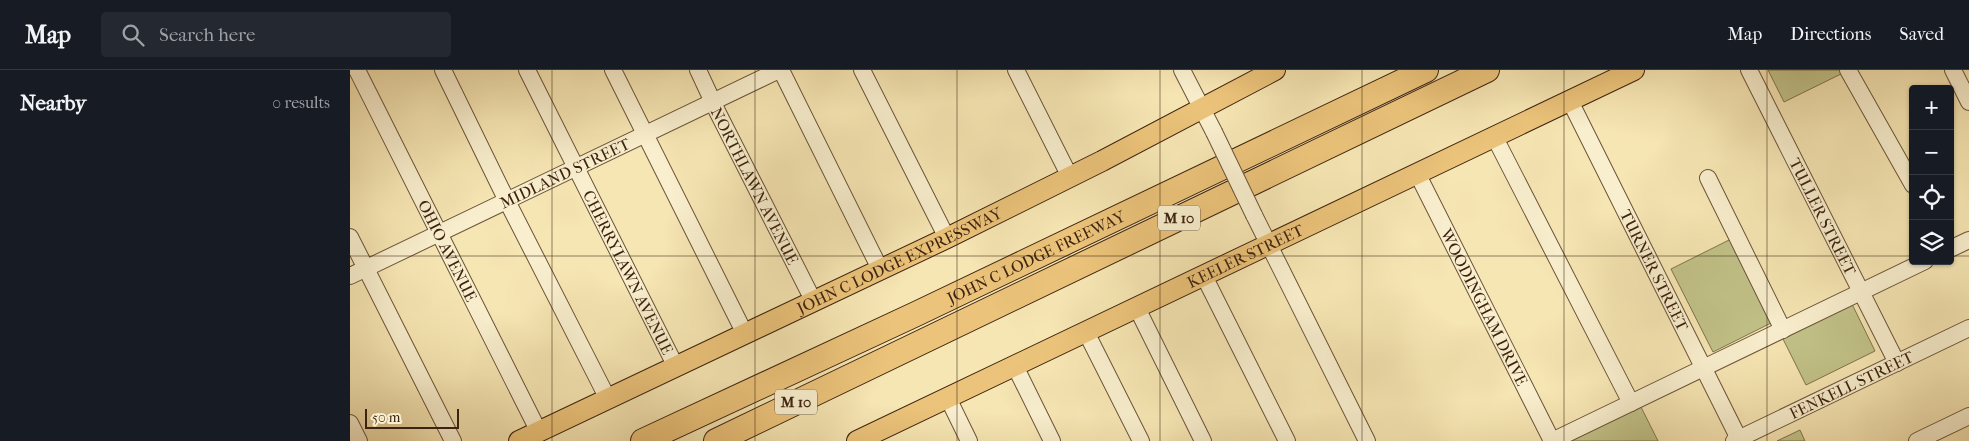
<!DOCTYPE html>
<html lang="en">
<head>
<meta charset="utf-8">
<style>
  :root { --surface:#171b24; --page:#242831; --text:#f1f3f6; --muted:#9ea1a6; --line:#363941 }
  body { margin:0; font-family:"IM FELL French Canon",serif; background:var(--page); color:var(--text) }
  .controls { position:absolute; right:15px; top:15px; display:grid; overflow:hidden; border-radius:5px; box-shadow:0 1px 4px #0004 }
  .controls button { width:45px; height:45px; display:grid; place-items:center; padding:0; border:0; border-bottom:1px solid var(--line); background:var(--surface); color:var(--text); font:25px sans-serif }
  .scale { position:absolute; left:15px; bottom:12px; width:94px; box-sizing:border-box; padding-left:5px; border:2px solid #3d2410; border-top:0; font-size:14px; line-height:18px; white-space:nowrap; color:#3d2410; -webkit-text-stroke:4px #f9efce; paint-order:stroke }
  .list { margin:0; padding:0; list-style:none }
  h2 { display:flex; justify-content:space-between; align-items:center; height:65px; margin:0; padding:0 20px; font-size:21px }
  h2 small { font-size:16px; font-weight:400; color:var(--muted) }
  .icon { flex:none; width:28px; height:28px; fill:none; stroke:currentColor; stroke-width:2; stroke-linecap:round; stroke-linejoin:round }
  .map { position:relative; flex:none; width:1619px; height:371px; overflow:hidden }
  header { display:flex; align-items:center; gap:30px; box-sizing:border-box; height:70px; padding:0 25px; background:var(--surface); border-bottom:1px solid var(--line) }
  header strong { font-size:24px }
  nav { display:flex; gap:28px; margin-inline-start:auto; font-size:18px }
  .search { width:350px; height:45px; background:var(--page); display:flex; align-items:center; gap:12px; box-sizing:border-box; padding:0 18px; border-radius:5px; color:var(--muted); font-size:19px }
  main { display:flex }
  aside { flex:1; background:var(--surface) }
  .map>svg:first-child { display:block }
  .grass { fill:#c2c389; stroke:#80744c }
  .lines { fill:none; stroke-linecap:round; stroke-linejoin:round }
  .minor-casing { stroke:#6b5439; stroke-width:18 }
  .major-casing { stroke:#3d2410; stroke-width:22 }
  .highway-casing { stroke:#3d2410; stroke-width:26 }
  .minor { stroke:#f9efce; stroke-width:16 }
  .major { stroke:#ebc37a; stroke-width:20 }
  .highway { stroke:#ebc37a; stroke-width:24 }
  .minor-bridge-casing { stroke:#6b5439; stroke-width:18; stroke-linecap:butt }
  .minor-bridge { stroke:#f9efce; stroke-width:16 }
  .grid { fill:none; stroke:#3d2410; stroke-width:1; stroke-opacity:0.55 }
  .labels { text-anchor:middle; stroke-width:5; stroke-linejoin:round; paint-order:stroke }
  .shield { fill:#f9efce; stroke:#756149; stroke-width:1 }
  .shield-label { font-size:15px; font-weight:bold; fill:#3d2410 }
  .street-label { font-size:16px; fill:#3d2410; stroke:#f9efce }
</style>
</head>
<body>
<header>
<strong>Map</strong>
<div class="search"><svg class="icon" aria-label="search" viewBox="0 0 24 24"><circle cx="10" cy="10" r="6"/><path d="M15 15l6 6"/></svg>Search here</div>
<nav><a>Map</a><a>Directions</a><a>Saved</a></nav>
</header>
<main>
<aside>
<h2>Nearby<small>0 results</small></h2>
<ul class="list">
</ul>
</aside>
<div class="map">
<svg width="1619" height="371" viewBox="0 0 1619 371">
  <rect width="100%" height="100%" fill="#f6e6b3"/>
  <filter id="stains"><feTurbulence type="fractalNoise" baseFrequency=".004" numOctaves="4"/><feColorMatrix values="0 0 0 0 .2 0 0 0 0 .09 0 0 0 0 .02 0 0 0 .5 -.17"/></filter>
  <radialGradient id="worn" r=".72"><stop offset=".6" stop-color="#630" stop-opacity="0"/><stop offset="1" stop-color="#630" stop-opacity=".3"/></radialGradient>
  <!-- grass -->
  <path class="grass" d="M1418 0H1491L1493 3 1434 32Z
    M1381 169 1423 252 1363 282 1321 199Z
    M1501 232 1525 281 1456 315 1431 265Z
    M1289 333 1308 371H1216Z
    M1450 360 1455 371H1427Z"/>
  <g class="lines">
    <!-- minor casing -->
    <g class="minor-casing">
      <g id="minor">
        <path id="s1" d="M7 0 189 362"/>
        <path d="M93 0 157 131 258 329"/>
        <path id="s2" d="M177 0 326 297"/>
        <path d="M263 0 395 264"/>
        <path id="s3" d="M348 0 368 43 464 232"/>
        <path d="M431 0 530 199"/>
        <path d="M512 0 597 168"/>
        <path d="M666 0 720 107"/>
        <path d="M832 0 864 62"/>
        <path id="s4" d="M1399 0 1547 293"/>
        <path d="M1498 0 1563 115"/>
        <path d="M1603 0 1619 32"/>
        <path id="s5" d="M1220 31 1389 369"/>
        <path d="M1144 66 1281 333"/>
        <path id="s6" d="M1067 103 1202 371"/>
        <path d="M1358 108 1433 260"/>
        <path d="M904 145 1017 371"/>
        <path d="M0 167 103 371"/>
        <path d="M1600 179 1619 170"/>
        <path id="s7" d="M0 206 429 0"/>
        <path d="M854 206 937 371"/>
        <path d="M787 238 853 371"/>
        <path d="M736 262 791 371"/>
        <path d="M665 296 702 371"/>
        <path d="M598 328 619 371"/>
        <path d="M0 353 9 371"/>
        <path d="M1202 371 1575 191"/>
        <path id="s8" d="M1384 371 1619 258"/>
        <path d="M1567 371 1619 346"/>
      </g>
    </g>
    <!-- major casing -->
    <g class="major-casing">
      <g id="major">
        <path id="s9" d="M169 371 597 168 752 91 925 0"/>
        <path id="s10" d="M507 371 1284 0"/>
      </g>
    </g>
    <!-- highway casing -->
    <g class="highway-casing">
      <g id="highway">
        <path id="s11" d="M293 371 566 244 1076 0"/>
        <path d="M366 371 1137 0"/>
      </g>
    </g>
    <!-- minor -->
    <use href="#minor" class="minor"/>
    <!-- major -->
    <use href="#major" class="major"/>
    <!-- highway -->
    <use href="#highway" class="highway"/>
    <!-- minor-bridge casing -->
    <g class="minor-bridge-casing">
      <path id="minor-bridge" d="M864 62 904 145"/>
    </g>
    <!-- minor-bridge -->
    <use href="#minor-bridge" class="minor-bridge"/>
  </g>
  <!-- grid -->
  <path class="grid" d="M202 0V371M405 0V371M607 0V371M810 0V371M1012 0V371M1214 0V371M1417 0V371M0 186H1563M1600 186H1619"/>
  <g class="labels">
    <!-- shield labels -->
    <g class="shield">
      <rect x="808" y="135.5" width="42" height="25" rx="4"/>
      <rect x="425" y="319.5" width="42" height="25" rx="4"/>
    </g>
    <g class="shield-label">
      <text x="829" y="153">M 10</text>
      <text x="446" y="337">M 10</text>
    </g>
    <!-- street labels -->
    <g class="street-label">
      <text dy="6" stroke="none"><textPath href="#s7" startOffset="238">MIDLAND STREET</textPath></text>
      <text dy="6" stroke="none"><textPath href="#s3" startOffset="129">NORTHLAWN AVENUE</textPath></text>
      <text dy="6" stroke="none"><textPath href="#s4" startOffset="164">TULLER STREET</textPath></text>
      <text dy="6" stroke="none"><textPath href="#s1" startOffset="202">OHIO AVENUE</textPath></text>
      <text dy="6" stroke="none"><textPath href="#s10" startOffset="430">KEELER STREET</textPath></text>
      <text dy="6" stroke="none"><textPath href="#s11" startOffset="434">JOHN C LODGE FREEWAY</textPath></text>
      <text dy="6" stroke="none"><textPath href="#s9" startOffset="421">JOHN C LODGE EXPRESSWAY</textPath></text>
      <text dy="6" stroke="none"><textPath href="#s5" startOffset="189">TURNER STREET</textPath></text>
      <text dy="6" stroke="none"><textPath href="#s2" startOffset="226">CHERRYLAWN AVENUE</textPath></text>
      <text dy="6" stroke="none"><textPath href="#s6" startOffset="150">WOODINGHAM DRIVE</textPath></text>
      <text dy="6" stroke="none"><textPath href="#s8" startOffset="130">FENKELL STREET</textPath></text>
    </g>
  </g>
  <rect width="100%" height="100%" filter="url(#stains)"/>
  <rect width="100%" height="100%" fill="url(#worn)"/>
</svg>
<div class="controls">
<button>+</button>
<button>−</button>
<button><svg class="icon" aria-label="locate" viewBox="0 0 24 24"><circle cx="12" cy="12" r="6"/><path d="M12 2v4M12 18v4M2 12h4M18 12h4"/></svg></button>
<button><svg class="icon" aria-label="layers" viewBox="0 0 24 24"><path d="M12 4l9 5-9 5-9-5zM3 14l9 5 9-5"/></svg></button>
</div>
<div class="scale">50 m</div>
</div>
</main>
</body>
</html>
